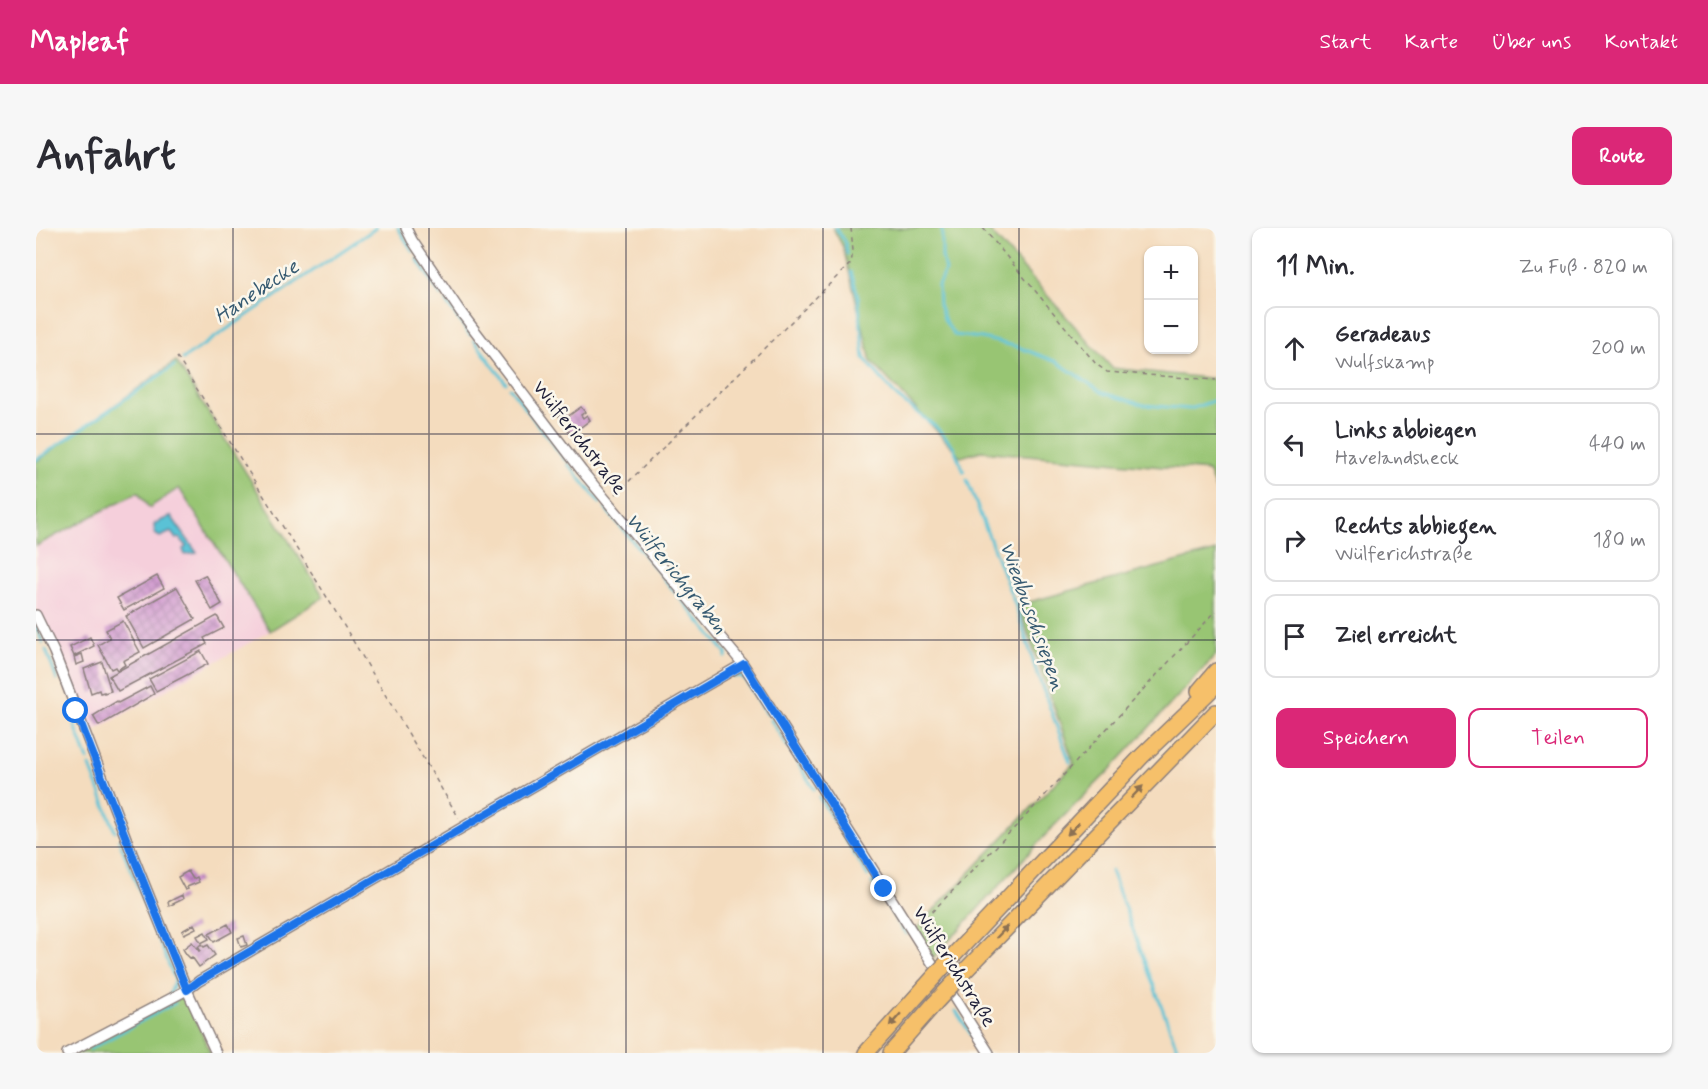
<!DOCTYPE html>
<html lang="de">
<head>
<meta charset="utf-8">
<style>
  :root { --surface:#fff; --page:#f7f7f7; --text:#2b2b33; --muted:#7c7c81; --line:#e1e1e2; --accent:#db2777 }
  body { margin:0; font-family:Mynerve,sans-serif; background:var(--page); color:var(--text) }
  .controls { position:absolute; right:18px; top:18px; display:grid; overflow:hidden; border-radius:12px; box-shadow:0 2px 4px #0004 }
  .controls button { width:54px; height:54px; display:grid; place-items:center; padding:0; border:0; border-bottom:2px solid var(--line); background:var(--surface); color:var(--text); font:30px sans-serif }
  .stop { position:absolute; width:18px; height:18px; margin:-14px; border:4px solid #1a73e8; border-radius:50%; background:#fff }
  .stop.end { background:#1a73e8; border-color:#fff; box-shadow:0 2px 6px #0008 }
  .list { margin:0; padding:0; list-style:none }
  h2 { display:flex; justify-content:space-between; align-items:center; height:78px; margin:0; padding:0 24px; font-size:26px }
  h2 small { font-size:20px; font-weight:400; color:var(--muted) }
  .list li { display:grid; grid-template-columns:39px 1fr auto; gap:18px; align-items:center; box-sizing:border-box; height:84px; margin:0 12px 12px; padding:0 12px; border:2px solid var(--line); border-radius:12px }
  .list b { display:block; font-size:22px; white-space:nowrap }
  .list p { margin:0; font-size:20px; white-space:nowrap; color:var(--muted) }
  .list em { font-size:20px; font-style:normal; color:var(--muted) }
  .actions { display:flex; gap:12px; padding:18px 24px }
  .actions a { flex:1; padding:14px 0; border:2px solid var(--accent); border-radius:12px; text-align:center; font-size:21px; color:var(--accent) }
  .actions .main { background:var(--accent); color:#fff }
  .icon { flex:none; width:33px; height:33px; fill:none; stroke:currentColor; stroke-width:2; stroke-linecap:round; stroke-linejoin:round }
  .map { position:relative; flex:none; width:1180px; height:825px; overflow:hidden; border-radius:12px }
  header { display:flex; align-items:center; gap:36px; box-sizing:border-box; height:84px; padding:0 30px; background:var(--accent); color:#fff }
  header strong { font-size:28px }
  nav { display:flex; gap:33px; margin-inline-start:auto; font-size:21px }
  .intro { display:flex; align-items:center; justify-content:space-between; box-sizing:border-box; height:144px; padding:0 36px }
  h1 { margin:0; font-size:42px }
  .button { padding:15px 27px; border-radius:12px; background:var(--accent); color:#fff; font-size:21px; font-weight:700 }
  main { display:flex; gap:36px; padding:0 36px }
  aside { flex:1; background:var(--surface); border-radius:12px; box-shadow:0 2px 4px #0004 }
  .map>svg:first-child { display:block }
  .built { fill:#f5cfdb; fill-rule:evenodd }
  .grass { fill:#98c573; stroke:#5d7457; stroke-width:1.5 }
  .water { fill:#5ac2d6; stroke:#3e7288; stroke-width:1.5 }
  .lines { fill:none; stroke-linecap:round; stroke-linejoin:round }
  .stream { stroke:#5ac2d6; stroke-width:3 }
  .building { fill:url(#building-cross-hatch) }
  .minor-casing { stroke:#8b7f7c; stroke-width:12 }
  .trunk-casing { stroke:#8b7f7c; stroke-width:18 }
  .path { stroke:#8b7f7c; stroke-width:1.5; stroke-dasharray:4.5 4.5; stroke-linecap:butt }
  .minor { stroke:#fff; stroke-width:9 }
  .trunk { stroke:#f6c06b; stroke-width:15 }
  .trunk-bridge-casing { stroke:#8b7f7c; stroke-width:18; stroke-linecap:butt }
  .trunk-bridge { stroke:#f6c06b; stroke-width:15 }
  .oneway { fill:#8c7153 }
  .route { stroke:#1a73e8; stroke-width:8 }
  .grid { fill:none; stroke:#22223b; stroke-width:1.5; stroke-opacity:0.55 }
  .labels { text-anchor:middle; stroke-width:5; stroke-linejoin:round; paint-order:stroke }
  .street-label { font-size:20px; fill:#22223b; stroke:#fbf7ec }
  .water-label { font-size:21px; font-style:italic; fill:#365a71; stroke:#fbf7ec }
</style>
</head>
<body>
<header>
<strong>Mapleaf</strong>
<nav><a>Start</a><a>Karte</a><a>Über uns</a><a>Kontakt</a></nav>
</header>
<div class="intro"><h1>Anfahrt</h1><a class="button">Route</a></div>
<main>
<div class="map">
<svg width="1180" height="825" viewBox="0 0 1180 825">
  <defs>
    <pattern id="building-cross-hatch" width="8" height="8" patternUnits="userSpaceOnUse" patternTransform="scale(1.5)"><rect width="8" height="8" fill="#cc8fcc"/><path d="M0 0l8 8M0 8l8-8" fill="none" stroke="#a574a7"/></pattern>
  </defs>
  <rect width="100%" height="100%" fill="#fbf7ec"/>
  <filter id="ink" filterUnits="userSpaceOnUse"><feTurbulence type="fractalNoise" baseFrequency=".0167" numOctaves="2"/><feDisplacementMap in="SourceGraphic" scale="12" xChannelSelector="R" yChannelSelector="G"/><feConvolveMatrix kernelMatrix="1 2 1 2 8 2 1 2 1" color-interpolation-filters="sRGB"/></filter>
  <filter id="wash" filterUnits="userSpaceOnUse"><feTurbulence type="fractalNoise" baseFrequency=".008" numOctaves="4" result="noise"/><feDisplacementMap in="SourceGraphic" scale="24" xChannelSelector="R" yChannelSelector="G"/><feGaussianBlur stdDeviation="1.35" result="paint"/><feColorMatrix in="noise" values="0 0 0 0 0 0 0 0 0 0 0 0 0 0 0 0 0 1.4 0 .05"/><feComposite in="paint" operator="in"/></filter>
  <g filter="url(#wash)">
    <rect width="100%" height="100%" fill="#f4dcbe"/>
    <!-- built -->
    <path class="built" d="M143 260 234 403 53 506 6 391 0 380V319L102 264 113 280ZM131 290 139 292 161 325 150 320 149 316 144 310 135 304 126 293Z"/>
    <!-- grass -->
    <path class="grass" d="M797 0H951L1076 140 1180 151V263L1172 243 945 223 925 229 835 133 807 19Z
      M140 133 288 369 234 403 143 260 113 280 102 264 0 318V234Z
      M1180 323V427L1071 545 1014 602 897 730 879 702 1038 535 982 377Z
      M148 767 175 825H33Z"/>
    <!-- water -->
    <path class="water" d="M135 288 161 325 149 327 147 321 150 319 149 316 144 310 140 311 135 304 124 309 119 306 118 296Z"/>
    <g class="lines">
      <!-- stream -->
      <path class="stream" d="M362 0 377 24
        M800 0 809 14 811 26
        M906 0V29L909 42 902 57 903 76 909 93 918 107 946 110 982 119 1021 134 1067 165 1108 177 1154 181 1180 172
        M381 31 405 68
        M815 44 822 68 828 130 861 169 900 199 917 218 928 244
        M410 74 434 107
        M438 112 470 155
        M147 131 340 0
        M474 160 529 232
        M0 232 139 137
        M532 236 564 275
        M931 252 979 376 1000 442 1034 534
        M569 280 690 425V429
        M0 399 7 415
        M10 422 21 452
        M698 449 703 448 708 450 731 486
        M735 492 778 561
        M39 498 52 532
        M54 538 79 603
        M783 569 798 593
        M801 598 832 648
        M83 612 139 752 134 766
        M1075 643 1143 825
        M836 654 870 706
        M920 783 947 825
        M54 821 139 775"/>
    </g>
    <g id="blocks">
      <!-- building -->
      <path class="building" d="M523 177 529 184 523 188 518 181Z
        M545 179 549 184 545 187 547 190 551 187 554 192 536 206 528 198 529 197 524 189 529 186 531 189Z
        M169 347 186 376 176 382 159 352Z
        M121 348 128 360 88 382 81 370Z
        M141 359 159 391 108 420 90 388Z
        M181 388 188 400 168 410 171 416 82 463 73 448Z
        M87 393 104 424 87 433 89 437 81 442 79 439 75 441 62 417 74 410 70 402Z
        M54 409 58 418 38 428 34 419Z
        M165 423 172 436 120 463 113 451Z
        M46 426 48 434 40 437 38 429Z
        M66 434 75 463 68 465V464L64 465 63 462 55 465 48 441Z
        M114 458 118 466 63 498 57 488 81 473 82 475Z
        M152 643 157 651 161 649 163 654 151 659 152 661 149 662 142 649Z
        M146 667 147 671 133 678 132 674Z
        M158 696 160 700 148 706 146 703Z
        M192 696 196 704 178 714 173 706Z
        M169 704 173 711 165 715 161 708Z
        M208 708 211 717 205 719 202 710Z
        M156 714 163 723 164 722 162 719 165 716 168 719 172 717 179 727 163 739 156 729 154 730 150 726 147 721Z"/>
    </g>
  </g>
  <g filter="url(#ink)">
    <use href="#blocks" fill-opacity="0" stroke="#8b7f7c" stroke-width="1.5"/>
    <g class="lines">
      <!-- minor casing -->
      <g class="minor-casing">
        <path id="minor" d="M370 0 376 12 424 83 546 243 707 436 953 825
          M0 387 18 424 95 623 151 762 180 825
          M31 825 151 762 163 753 707 436"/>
      </g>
      <!-- trunk casing -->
      <g class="trunk-casing">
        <path id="trunk" d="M1163 463 1180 443
          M916 729 1106 528 1180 457
          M926 746 1180 484
          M830 825 889 759
          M855 825 899 775"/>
      </g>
      <!-- path -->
      <path class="path" d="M947 0 1060 136 1071 144 1180 152
        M141 129 292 371 423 590
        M580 266 815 35 817 23 815 0
        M883 697 986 592 1180 383"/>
      <!-- minor -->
      <use href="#minor" class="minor"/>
      <!-- trunk -->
      <use href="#trunk" class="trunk"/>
      <!-- trunk-bridge casing -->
      <g class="trunk-bridge-casing">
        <path id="trunk-bridge" d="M889 759 916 729
          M899 775 926 746"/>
      </g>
      <!-- trunk-bridge -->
      <use href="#trunk-bridge" class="trunk-bridge"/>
    </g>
    <!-- one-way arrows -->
    <defs><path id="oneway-solid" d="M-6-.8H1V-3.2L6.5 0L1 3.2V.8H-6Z" transform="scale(1.5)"/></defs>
    <g class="oneway">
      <use href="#oneway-solid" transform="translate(1101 564) rotate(-46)"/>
      <use href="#oneway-solid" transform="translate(1037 601) rotate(134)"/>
      <use href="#oneway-solid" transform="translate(966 704) rotate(-46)"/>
      <use href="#oneway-solid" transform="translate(859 792) rotate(131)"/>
    </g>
  </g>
  <g class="lines" filter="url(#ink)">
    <!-- route -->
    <path class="route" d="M40 483 95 623 151 762 163 753 708 436 848 661"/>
  </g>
  <!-- grid -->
  <path class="grid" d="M197 0V825M393 0V825M590 0V825M787 0V825M983 0V825M0 206H1180M0 412H1180M0 619H1180"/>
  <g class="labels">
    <!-- street labels -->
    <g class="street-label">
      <text transform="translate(544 209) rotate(52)" y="7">Wülferichstraße</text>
      <text transform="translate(919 738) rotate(58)" y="7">Wülferichstraße</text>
    </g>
    <!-- water labels -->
    <g class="water-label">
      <text transform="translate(220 63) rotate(-34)" y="7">Hanebecke</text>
      <text transform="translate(641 345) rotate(51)" y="7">Wülferichgraben</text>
      <text transform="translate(997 388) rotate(70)" y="7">Wiedbuschsiepen</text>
    </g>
  </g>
</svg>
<div class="controls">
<button>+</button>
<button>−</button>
</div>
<div class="stop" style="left:40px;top:483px"></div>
<div class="stop end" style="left:848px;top:661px"></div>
</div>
<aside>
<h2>11 Min.<small>Zu Fuß · 820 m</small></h2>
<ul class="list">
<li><svg class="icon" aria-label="ahead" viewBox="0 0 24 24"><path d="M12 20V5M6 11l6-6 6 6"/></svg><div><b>Geradeaus</b><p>Wulfskamp</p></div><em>200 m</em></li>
<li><svg class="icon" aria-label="left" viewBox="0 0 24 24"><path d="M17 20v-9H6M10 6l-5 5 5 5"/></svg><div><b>Links abbiegen</b><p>Havelandsheck</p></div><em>440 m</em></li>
<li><svg class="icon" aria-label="right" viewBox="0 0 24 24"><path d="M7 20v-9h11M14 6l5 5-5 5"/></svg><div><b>Rechts abbiegen</b><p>Wülferichstraße</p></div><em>180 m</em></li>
<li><svg class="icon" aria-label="arrive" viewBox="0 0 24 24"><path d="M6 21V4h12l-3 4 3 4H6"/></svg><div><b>Ziel erreicht</b></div></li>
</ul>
<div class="actions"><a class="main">Speichern</a><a>Teilen</a></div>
</aside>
</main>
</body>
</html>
